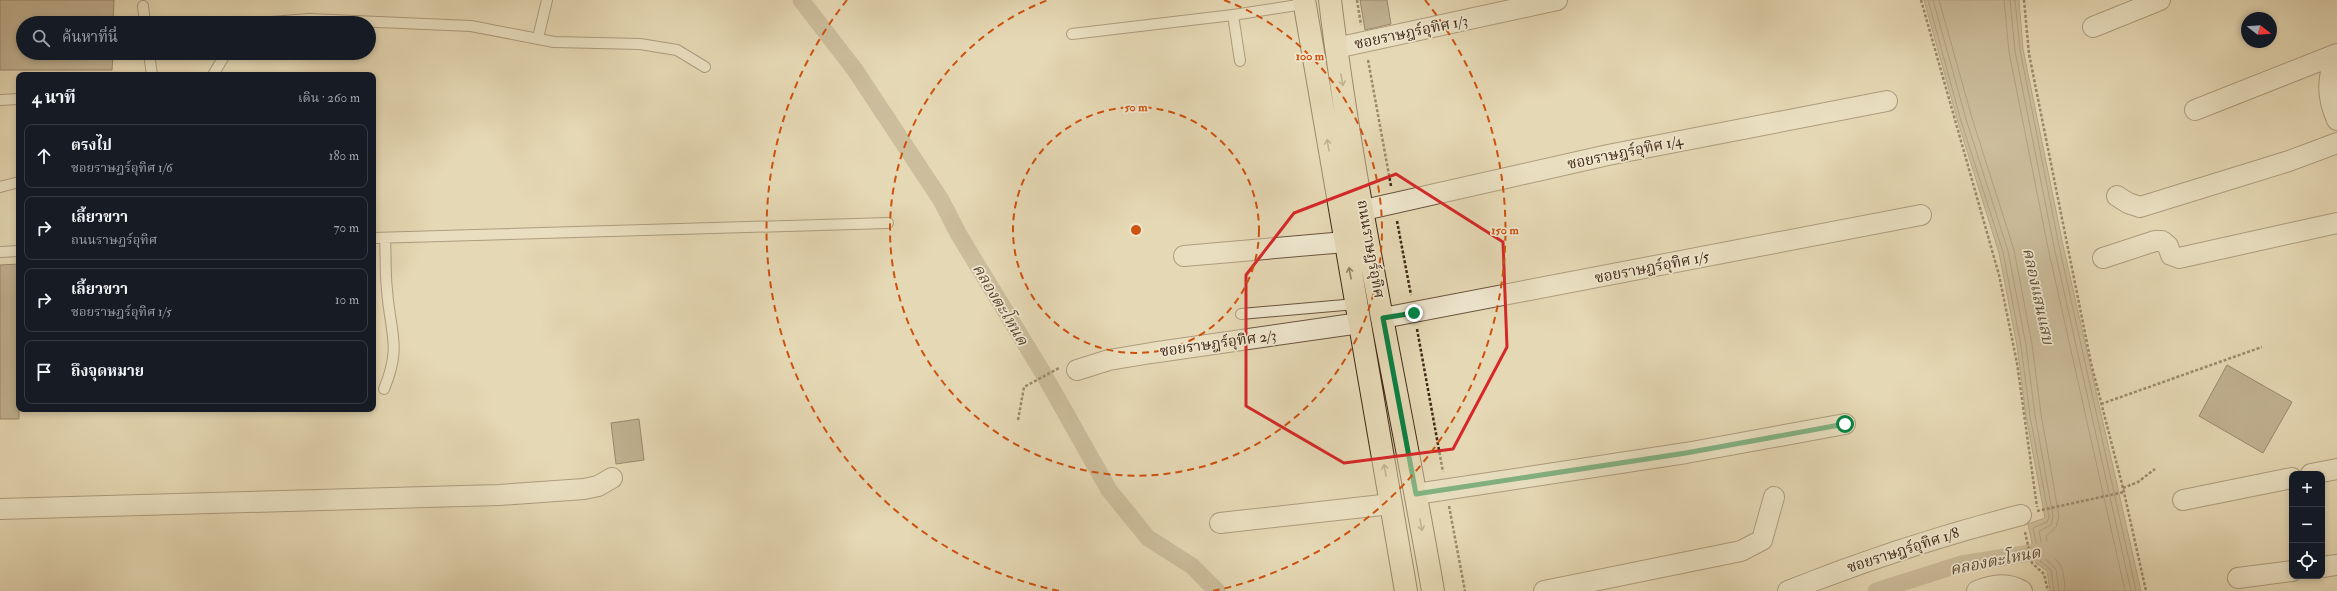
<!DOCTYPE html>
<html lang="th">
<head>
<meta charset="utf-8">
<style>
  :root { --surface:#171b24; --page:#20242c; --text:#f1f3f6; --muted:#9ea1a6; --line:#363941 }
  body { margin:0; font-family:"IM FELL Double Pica","Noto Serif Thai",serif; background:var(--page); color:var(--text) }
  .controls { position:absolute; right:12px; bottom:12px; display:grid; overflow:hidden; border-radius:8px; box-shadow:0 2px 6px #0003 }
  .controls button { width:36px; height:36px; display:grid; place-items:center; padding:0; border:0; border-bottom:1px solid var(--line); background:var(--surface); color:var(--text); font:20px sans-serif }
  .compass { position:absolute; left:2241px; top:12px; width:36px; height:36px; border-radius:50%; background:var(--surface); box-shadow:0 2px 6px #0003; rotate:107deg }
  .stop { position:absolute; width:12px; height:12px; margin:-9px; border:3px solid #0b8043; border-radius:50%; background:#fff }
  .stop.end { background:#0b8043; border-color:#fff; box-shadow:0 1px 4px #0008 }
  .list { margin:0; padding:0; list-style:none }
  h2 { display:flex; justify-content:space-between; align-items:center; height:52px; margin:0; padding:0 16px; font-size:17px }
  h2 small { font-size:13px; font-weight:400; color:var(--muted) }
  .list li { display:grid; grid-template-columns:26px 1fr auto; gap:12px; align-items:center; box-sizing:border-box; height:64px; margin:0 8px 8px; padding:0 8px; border:1px solid var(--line); border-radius:8px }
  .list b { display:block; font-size:15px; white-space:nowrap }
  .list p { margin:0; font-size:13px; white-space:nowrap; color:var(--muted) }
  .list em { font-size:13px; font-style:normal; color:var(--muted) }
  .icon { flex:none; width:22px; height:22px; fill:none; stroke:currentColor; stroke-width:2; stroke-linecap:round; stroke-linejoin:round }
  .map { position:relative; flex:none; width:2337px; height:591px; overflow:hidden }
  .search { position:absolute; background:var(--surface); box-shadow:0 2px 6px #0003; left:16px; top:16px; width:360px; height:44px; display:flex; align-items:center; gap:10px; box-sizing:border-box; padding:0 14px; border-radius:22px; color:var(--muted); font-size:15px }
  .panel { position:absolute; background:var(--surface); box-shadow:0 2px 6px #0003; left:16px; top:72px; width:360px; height:340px; border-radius:8px }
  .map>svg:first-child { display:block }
  .water { fill:#ad9c7e; stroke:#826e54 }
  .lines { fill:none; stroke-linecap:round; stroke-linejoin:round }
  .shore { stroke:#77624a; stroke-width:1 }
  .canal { stroke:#ad9c7e; stroke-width:17 }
  .building { fill:#968468; stroke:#412816 }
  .lane-casing { stroke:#6a543e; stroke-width:12 }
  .street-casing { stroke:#6a543e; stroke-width:22 }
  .primary-casing { stroke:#412816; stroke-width:24 }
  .path { stroke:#412816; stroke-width:2.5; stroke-dasharray:3 2; stroke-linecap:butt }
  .lane { stroke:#eee6ce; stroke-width:10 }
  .street { stroke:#eee6ce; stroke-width:20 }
  .primary { stroke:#e5d8b4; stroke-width:22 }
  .oneway { stroke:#938065 }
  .route { stroke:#0b8043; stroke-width:5 }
  .marked { fill:none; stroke:#d62828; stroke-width:3; stroke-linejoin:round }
  .ring { fill:none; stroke:#cf520e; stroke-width:2; stroke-dasharray:7 5 }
  .labels { text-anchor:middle; stroke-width:3.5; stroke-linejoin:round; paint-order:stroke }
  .street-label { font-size:15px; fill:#412816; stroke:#eee6ce }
  .water-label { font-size:16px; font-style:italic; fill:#614b35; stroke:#eee6ce }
  .centre { fill:#cf520e; stroke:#eee6ce; stroke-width:2 }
  .ring-label { font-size:12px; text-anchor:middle; font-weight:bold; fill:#cf520e; stroke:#eee6ce; stroke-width:3.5; stroke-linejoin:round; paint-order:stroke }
</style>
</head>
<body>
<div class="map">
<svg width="2337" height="591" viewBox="0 0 2337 591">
  <rect width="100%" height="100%" fill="#e5d8b4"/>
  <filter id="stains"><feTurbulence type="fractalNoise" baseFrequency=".005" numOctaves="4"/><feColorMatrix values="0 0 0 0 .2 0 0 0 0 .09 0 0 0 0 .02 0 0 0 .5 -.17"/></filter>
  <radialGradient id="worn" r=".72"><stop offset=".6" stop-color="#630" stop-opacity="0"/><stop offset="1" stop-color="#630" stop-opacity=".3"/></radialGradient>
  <!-- water -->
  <path class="water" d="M1924 0H2019L2023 49 2063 245 2141 591H2050L2047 571 2036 563 2028 524 2045 518 2026 416 2017 346 1999 253 1958 122Z"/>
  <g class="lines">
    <!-- shore -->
    <path class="shore" d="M1928 0 1961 121 2003 252 2021 346 2030 416 2049 517 2047 522 2033 528 2040 561 2051 570 2054 591
      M1933 0 1966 119 2008 251 2026 345 2035 415 2053 516 2051 525 2039 531 2044 558 2056 569 2059 591
      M1939 0 1972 118 2014 250 2032 344 2041 414 2059 516 2056 527 2046 536 2050 555C2064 563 2064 576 2065 591
      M2004 0 2009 52 2048 248 2125 591
      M2010 0 2015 51 2054 247 2131 591
      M2015 0 2020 50 2059 246 2136 591"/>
    <!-- canal -->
    <path class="canal" d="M801 0 855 70 941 200 959 235 1043 373 1109 490 1148 538 1192 566 1217 591
      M1876 591 1961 564 2056 549"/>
  </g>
  <!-- building -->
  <path class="building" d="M0 0H114L113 23H23V53H113L112 70H0Z
    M1360 0H1387L1391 24 1365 30Z
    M19 264V419H0V265Z
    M2227 365 2292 402 2263 453 2199 416Z
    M639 419 644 460 616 464 611 423Z"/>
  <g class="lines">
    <!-- lane casing -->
    <g class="lane-casing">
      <path id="lane" d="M143 6 145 23
        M259 23 309 19 471 26 554 42 640 44 677 50 705 67
        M1072 34 1233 15
        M538 38 547 0
        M149 53 152 75
        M1240 61 1233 15 1304 4
        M213 75 226 53
        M0 100 19 99
        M0 187 19 182
        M373 238 888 223
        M0 252 19 251
        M1241 314 1356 304
        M384 389C402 346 390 333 387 290 385 273 386 255 385 238"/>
    </g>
    <!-- street casing -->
    <g class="street-casing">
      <path id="street" d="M2093 27 2160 0
        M1336 48 1557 0
        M2335 55C2328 80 2326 95 2337 120
        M2195 110 2337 54
        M2117 196 2128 203 2140 207 2289 161 2337 143
        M1364 210 1608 155 1887 101
        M1184 256 1345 242
        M2103 258 2155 241H2162L2168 246 2171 255 2179 258 2337 223
        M1383 318 1921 215
        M1077 370 1109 360 1151 353 1360 323
        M2311 474 2337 469
        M1416 494 1686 453 1845 424
        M2183 500 2292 478
        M0 509 499 495 584 489 598 486 612 478
        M1220 523 1391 504
        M2322 567 2337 565
        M2238 578 2292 571
        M1544 591 1741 551 1762 540 1774 497
        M1788 591C1863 561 1942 535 2021 515
        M1977 591C1991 585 2008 582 2022 591"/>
    </g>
    <!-- primary casing -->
    <g class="primary-casing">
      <path id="primary" d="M1304 0 1406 591
        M1330 0C1354 198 1399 394 1433 591"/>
    </g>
    <!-- path -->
    <path class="path" d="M1357 0 1361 25
      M1921 0 1999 275 2017 363 2037 507
      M2024 0 2029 54 2091 363 2123 488 2146 591
      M1368 60 1391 186
      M1397 221 1411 295
      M1417 329 1443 472
      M2101 404 2262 347
      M1018 420 1024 387 1059 368
      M2123 488 2138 482 2155 469
      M1449 506 1465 591
      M2037 511 2124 492
      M2025 532 2032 563 2044 574 2048 591"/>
    <!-- lane -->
    <use href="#lane" class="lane"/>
    <!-- street -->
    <use href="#street" class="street"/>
    <!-- primary -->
    <use href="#primary" class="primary"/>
  </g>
  <!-- one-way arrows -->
  <defs><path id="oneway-shaft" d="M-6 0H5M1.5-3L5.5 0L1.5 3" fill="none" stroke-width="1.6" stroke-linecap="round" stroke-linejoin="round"/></defs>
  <g class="oneway">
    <use href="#oneway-shaft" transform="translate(1342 80) rotate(80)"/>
    <use href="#oneway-shaft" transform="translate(1328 145) rotate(-100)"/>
    <use href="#oneway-shaft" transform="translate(1350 273) rotate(-100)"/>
    <use href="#oneway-shaft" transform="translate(1385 470) rotate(-100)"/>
    <use href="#oneway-shaft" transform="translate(1421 525) rotate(80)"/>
  </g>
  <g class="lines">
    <!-- route -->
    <path class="route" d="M1414 313 1383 318 1416 494 1686 453 1845 424"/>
  </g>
  <!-- marked area -->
  <path d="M0 0H2337V591H0ZM1396 174 1503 242 1507 347 1453 449 1344 463 1246 406V275L1294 213Z" fill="#e5d8b4" fill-opacity=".55" fill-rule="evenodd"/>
  <path class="marked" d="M1396 174 1503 242 1507 347 1453 449 1344 463 1246 406V275L1294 213Z"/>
  <!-- distance rings -->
  <g class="ring">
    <circle cx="1136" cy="230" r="123"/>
    <path d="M1224 0A246 246 0 1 1 1048 0"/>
    <path d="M1059 591A369 369 0 0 1 847 0M1425 0A369 369 0 0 1 1213 591"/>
  </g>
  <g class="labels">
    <!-- street labels -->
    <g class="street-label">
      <text transform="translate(1411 32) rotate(-12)" y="5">ซอยราษฎร์อุทิศ 1/3</text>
      <text transform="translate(1625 152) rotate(-12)" y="5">ซอยราษฎร์อุทิศ 1/4</text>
      <text transform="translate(1371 249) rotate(80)" y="5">ถนนราษฎร์อุทิศ</text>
      <text transform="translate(1652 267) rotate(-11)" y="5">ซอยราษฎร์อุทิศ 1/5</text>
      <text transform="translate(1218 343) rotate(-8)" y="5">ซอยราษฎร์อุทิศ 2/3</text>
      <text transform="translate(1903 550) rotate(-18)" y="5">ซอยราษฎร์อุทิศ 1/8</text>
    </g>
    <!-- water labels -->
    <g class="water-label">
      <text transform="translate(2039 296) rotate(78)" y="6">คลองแสนแสบ</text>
      <text transform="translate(1001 304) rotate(59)" y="6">คลองตะโหนด</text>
      <text transform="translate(1995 560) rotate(-11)" y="6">คลองตะโหนด</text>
    </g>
  </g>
  <circle cx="1136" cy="230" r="6" class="centre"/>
  <g class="ring-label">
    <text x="1310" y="60">100 m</text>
    <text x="1136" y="111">50 m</text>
    <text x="1505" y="234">150 m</text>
  </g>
  <rect width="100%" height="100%" filter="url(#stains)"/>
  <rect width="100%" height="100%" fill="url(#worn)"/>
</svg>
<div class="controls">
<button>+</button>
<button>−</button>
<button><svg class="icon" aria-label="locate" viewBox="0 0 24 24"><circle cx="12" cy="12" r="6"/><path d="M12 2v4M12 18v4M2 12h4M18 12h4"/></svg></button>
</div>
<svg class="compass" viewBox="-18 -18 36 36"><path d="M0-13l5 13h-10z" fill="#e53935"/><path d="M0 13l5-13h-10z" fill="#9ea1a6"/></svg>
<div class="stop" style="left:1845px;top:424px"></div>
<div class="stop end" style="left:1414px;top:313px"></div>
<div class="search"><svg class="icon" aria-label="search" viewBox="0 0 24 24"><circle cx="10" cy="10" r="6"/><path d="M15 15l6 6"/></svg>ค้นหาที่นี่</div>
<section class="panel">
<h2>4 นาที<small>เดิน · 260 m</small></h2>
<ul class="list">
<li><svg class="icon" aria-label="ahead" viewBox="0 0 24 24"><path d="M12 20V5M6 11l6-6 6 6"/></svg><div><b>ตรงไป</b><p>ซอยราษฎร์อุทิศ 1/6</p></div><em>180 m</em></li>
<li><svg class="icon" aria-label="right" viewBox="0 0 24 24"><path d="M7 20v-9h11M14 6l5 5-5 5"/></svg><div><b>เลี้ยวขวา</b><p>ถนนราษฎร์อุทิศ</p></div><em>70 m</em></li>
<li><svg class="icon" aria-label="right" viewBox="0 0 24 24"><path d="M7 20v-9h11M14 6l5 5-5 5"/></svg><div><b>เลี้ยวขวา</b><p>ซอยราษฎร์อุทิศ 1/5</p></div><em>10 m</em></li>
<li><svg class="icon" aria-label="arrive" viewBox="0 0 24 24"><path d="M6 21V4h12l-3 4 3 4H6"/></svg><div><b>ถึงจุดหมาย</b></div></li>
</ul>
</section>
</div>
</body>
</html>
